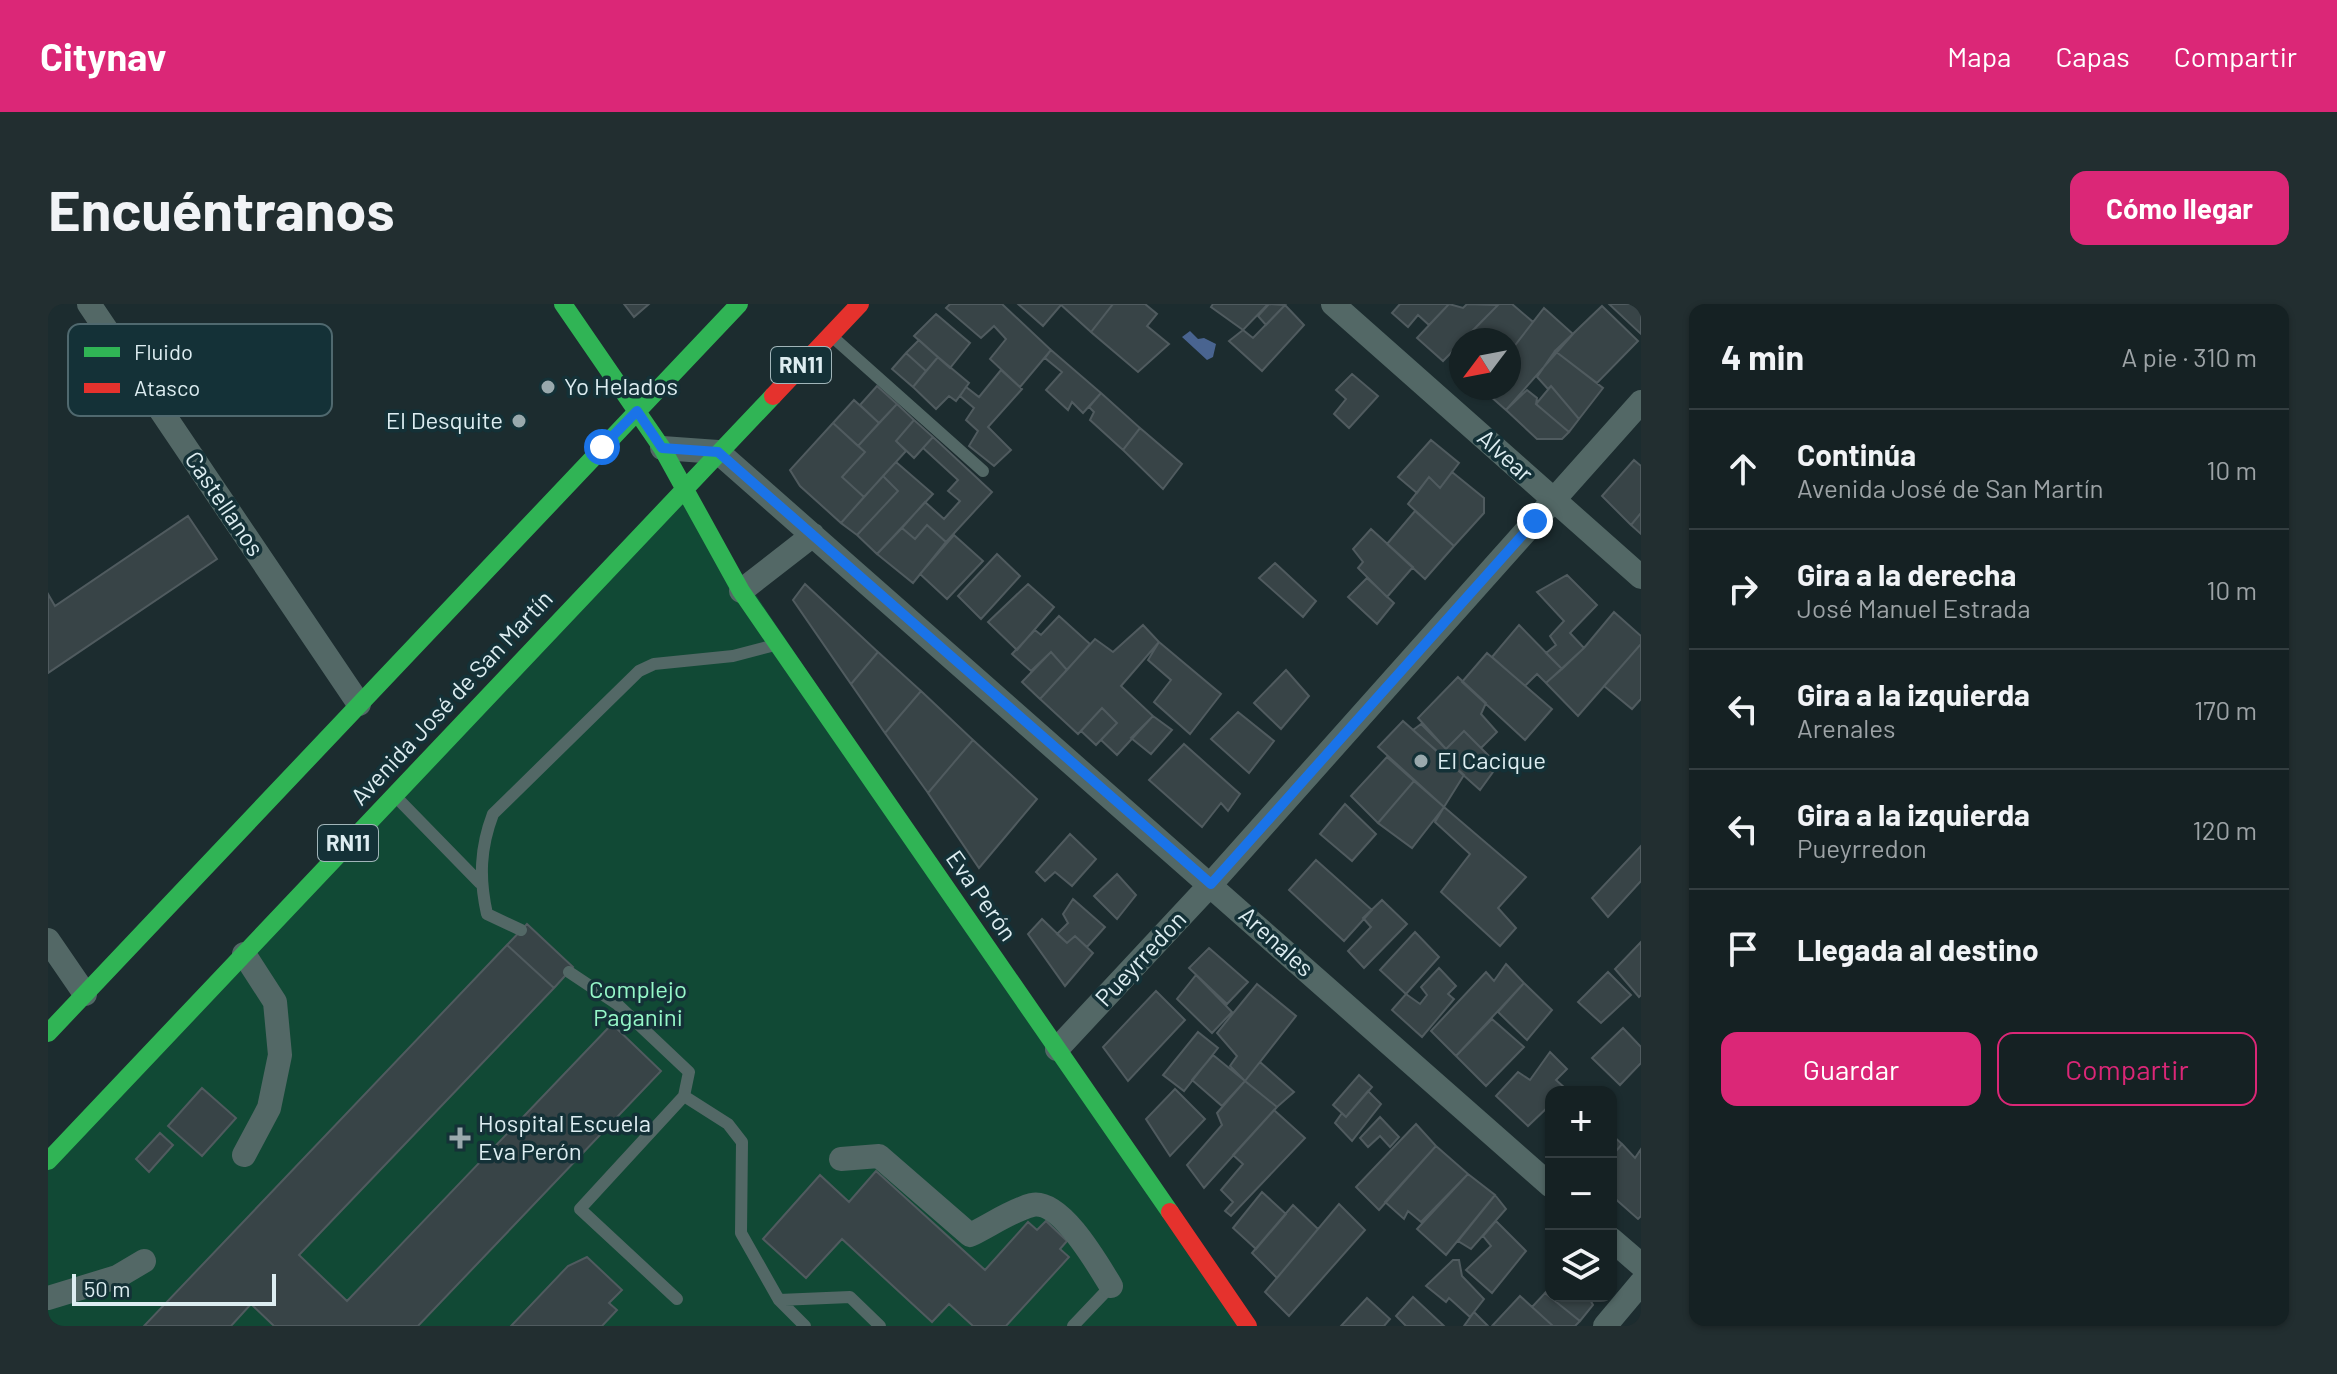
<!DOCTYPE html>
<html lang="es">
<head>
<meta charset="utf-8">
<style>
  :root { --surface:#152123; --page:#222e30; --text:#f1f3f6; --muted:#9da3a6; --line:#343e41; --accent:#db2777 }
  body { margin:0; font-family:Barlow,sans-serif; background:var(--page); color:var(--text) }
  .controls { position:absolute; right:24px; bottom:24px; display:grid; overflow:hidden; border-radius:16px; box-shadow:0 2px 6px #0004 }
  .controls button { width:72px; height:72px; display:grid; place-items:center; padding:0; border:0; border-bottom:2px solid var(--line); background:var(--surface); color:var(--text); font:40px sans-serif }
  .compass { position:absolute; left:1401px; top:24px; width:72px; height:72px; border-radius:50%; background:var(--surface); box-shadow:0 2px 6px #0004; rotate:238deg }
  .scale { position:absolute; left:24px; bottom:20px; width:204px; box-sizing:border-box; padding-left:8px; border:4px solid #ddedf1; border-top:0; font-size:22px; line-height:28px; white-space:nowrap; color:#ddedf1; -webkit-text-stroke:6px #143137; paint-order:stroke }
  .stop { position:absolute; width:24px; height:24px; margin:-18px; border:6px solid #1a73e8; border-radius:50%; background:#fff }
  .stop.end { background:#1a73e8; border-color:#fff; box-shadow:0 2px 8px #0008 }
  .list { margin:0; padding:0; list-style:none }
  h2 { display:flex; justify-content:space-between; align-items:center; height:104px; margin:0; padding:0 32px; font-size:34px }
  h2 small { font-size:26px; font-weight:400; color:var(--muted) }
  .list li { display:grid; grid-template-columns:52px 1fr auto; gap:24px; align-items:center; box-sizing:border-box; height:120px; padding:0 32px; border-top:2px solid var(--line) }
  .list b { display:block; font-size:30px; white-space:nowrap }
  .list p { margin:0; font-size:26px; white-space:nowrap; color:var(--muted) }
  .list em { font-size:26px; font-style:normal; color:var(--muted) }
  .actions { display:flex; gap:16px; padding:24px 32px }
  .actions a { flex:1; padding:18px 0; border:2px solid var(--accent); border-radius:16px; text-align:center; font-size:28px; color:var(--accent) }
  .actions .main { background:var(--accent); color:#fff }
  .icon { flex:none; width:44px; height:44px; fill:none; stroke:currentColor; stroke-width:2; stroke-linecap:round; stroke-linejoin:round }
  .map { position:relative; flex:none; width:1593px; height:1022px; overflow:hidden; border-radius:16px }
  header { display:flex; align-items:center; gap:48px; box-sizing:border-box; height:112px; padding:0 40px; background:var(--accent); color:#fff }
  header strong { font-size:38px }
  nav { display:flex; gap:44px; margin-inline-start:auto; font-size:28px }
  .intro { display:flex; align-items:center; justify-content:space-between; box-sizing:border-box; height:192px; padding:0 48px }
  h1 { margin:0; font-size:56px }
  .button { padding:20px 36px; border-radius:16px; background:var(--accent); color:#fff; font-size:28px; font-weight:700 }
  main { display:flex; gap:48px; padding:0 48px }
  aside { flex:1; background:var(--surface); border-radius:16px; box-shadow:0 2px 6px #0004 }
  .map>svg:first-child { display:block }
  .green { fill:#114935 }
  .water { fill:#496490 }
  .building { fill:#384447; stroke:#505b5f; stroke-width:2 }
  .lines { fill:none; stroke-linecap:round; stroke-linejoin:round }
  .lane { stroke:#536866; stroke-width:12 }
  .street { stroke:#536866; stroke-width:24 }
  .fast { stroke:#30b455; stroke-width:18 }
  .jam { stroke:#e5322d; stroke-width:18 }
  .route { stroke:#1a73e8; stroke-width:10 }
  .poi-dot { fill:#99a9ad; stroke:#143137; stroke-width:3 }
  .labels { text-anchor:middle; stroke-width:7; stroke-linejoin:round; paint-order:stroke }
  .shield { fill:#143137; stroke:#a1b5b9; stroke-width:2 }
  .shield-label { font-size:22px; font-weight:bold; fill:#ddedf1 }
  .poi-label { font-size:24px; fill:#ddedf1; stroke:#143137; text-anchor:start }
  .street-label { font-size:24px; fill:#ddedf1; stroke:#143137 }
  .park-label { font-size:24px; fill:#96f8c9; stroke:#143137 }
  .key { fill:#143137; stroke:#50696f; stroke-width:2 }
  .key-label { font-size:22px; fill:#ddedf1 }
</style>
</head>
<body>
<header>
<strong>Citynav</strong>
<nav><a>Mapa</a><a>Capas</a><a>Compartir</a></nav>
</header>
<div class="intro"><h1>Encuéntranos</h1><a class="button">Cómo llegar</a></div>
<main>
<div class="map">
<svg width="1593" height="1022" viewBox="0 0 1593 1022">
  <rect width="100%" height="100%" fill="#1c2c2f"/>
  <!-- green -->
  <path class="green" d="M636 184 1200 1022H0V857Z"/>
  <!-- water -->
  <path class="water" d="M1142 27 1150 35 1156 34 1168 40 1165 53 1159 56 1134 33Z"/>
  <!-- building -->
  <path class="building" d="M576 0H601L586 13Z
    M902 0H954L1003 46 972 83 942 55 958 35 946 22 933 34 898 4Z
    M970 0H1012L1013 1 995 22Z
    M1012 0H1065L1043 28Z
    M1065 0H1097L1109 10 1099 22 1121 40 1090 68 1043 28Z
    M1165 0H1220L1195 26 1163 3Z
    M1221 0 1237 1 1218 21 1210 12Z
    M1352 0H1401L1381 21 1370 11 1360 23 1344 9Z
    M1401 0 1415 4 1419 0 1450 1 1395 57 1369 34Z
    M1464 0 1485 18 1461 49V36H1427L1430 33 1424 27 1451 0Z
    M1561 0H1593V30Z
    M1237 1 1256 21 1214 67 1181 37 1195 26 1205 34Z
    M1554 2 1590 37 1549 79 1507 47Z
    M1496 4 1525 30 1458 106 1433 84H1461V49Z
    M888 10 922 39 902 64 866 32Z
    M871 36 890 53 878 67 858 49Z
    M1003 46 1053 89 1035 109 1024 98 1020 106 998 86 1014 68 997 54Z
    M1507 47 1555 84 1531 115 1503 82 1500 85 1489 73Z
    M858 49 878 67 865 83 844 65Z
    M890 53 921 79 908 97 901 92 888 105 865 83Z
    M953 66 974 85 940 123 963 146 946 162 921 142 930 127 918 116 926 104 912 92 918 83 931 93Z
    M1304 70 1330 92 1301 124 1286 110 1298 95 1288 86Z
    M829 82 849 100 831 119 812 101Z
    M1503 82 1531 115 1521 128 1488 100Z
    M1479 86 1489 94 1488 100 1521 128 1514 135H1489L1458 106Z
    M1053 89 1092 124 1075 146 1042 116 1046 108 1041 103Z
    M806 96 831 119 810 142 785 119Z
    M849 100 866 116 848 137 858 147 816 193 794 173 817 148 810 142Z
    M866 116 885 133 866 154 848 137Z
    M785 119 817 148 794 173 816 193 793 219 752 182 742 166Z
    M1092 124 1134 160 1115 185 1075 146Z
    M885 133 944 188 898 238 879 221 867 235 854 224 877 198 896 215 912 197 900 187 910 176 875 144Z
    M1383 136 1411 159 1392 184 1381 173 1369 189 1350 173Z
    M1586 156 1593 162V209L1583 221 1554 192Z
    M848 158 885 190 829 250 809 231 850 187 835 172Z
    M1404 168 1436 194V209L1406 242 1360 200 1381 173 1392 184Z
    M835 172 850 187 809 231 793 219Z
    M1367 207 1406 242 1377 275 1339 240Z
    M1593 209V230L1583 221Z
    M140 212 169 255 0 369V290L7 302Z
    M879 221 898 238 865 279 829 250 854 224 867 235Z
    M1323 225 1365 263 1339 293 1310 264 1315 258 1305 245Z
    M906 231 935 257 899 295 872 270Z
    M949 250 972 272 933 315 910 292Z
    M1227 259 1268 297 1255 313 1211 274Z
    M1519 271 1549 301 1522 329 1536 344 1514 365 1498 349 1508 341 1502 332 1516 317 1489 288Z
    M1319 274 1346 299 1329 320 1300 293Z
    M757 280 830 348 803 380 745 296Z
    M980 280 1006 303 969 346 940 318Z
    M1566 308 1593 332V340L1530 412 1498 379 1536 344Z
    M1011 312 1042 340 1019 366 1003 348 983 367 964 350 987 326 993 331Z
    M1095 321 1111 338 1073 382 1105 412 1069 451 1053 436 1069 419 1054 404 1030 430 992 395 1047 335 1065 348Z
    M1471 321 1514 365 1498 379 1489 370 1477 382 1444 353Z
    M1111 338 1173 390 1142 430 1106 398 1123 376 1100 356Z
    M1593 340V395L1584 405 1556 382Z
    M830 348 873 387 837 429 803 380Z
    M1003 348 1019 366 992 395 974 378Z
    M1439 349 1504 405 1477 436 1414 378Z
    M1238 366 1261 392 1233 425 1206 399Z
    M1410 373 1438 399 1433 410 1449 428 1433 444 1416 427 1398 445 1370 414Z
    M873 387 925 436 880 489 837 429Z
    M1054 404 1069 419 1048 441 1033 427Z
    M1190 408 1226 437 1201 469 1163 435Z
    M1105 412 1124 426 1103 450 1083 434Z
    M1355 417 1416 471 1396 503 1330 443Z
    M1373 420 1398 445 1416 427 1450 461 1432 486 1365 426Z
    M925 436 989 495 931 564 880 489Z
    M1136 440 1192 490 1180 507 1173 499 1154 523 1101 476Z
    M1339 453 1366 477 1330 519 1303 492Z
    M1366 477 1396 503 1364 544 1330 519Z
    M1297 500 1328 530 1304 557 1272 530Z
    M1396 503 1478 573 1450 604 1468 624 1452 642 1393 588 1422 550 1387 518Z
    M1022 530 1048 555 1024 582 1007 568 997 577 988 568Z
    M1593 542V577L1560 613 1544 594Z
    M1268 556 1324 606 1296 637 1241 586Z
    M1069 570 1088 591 1069 615 1046 592Z
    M1025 595 1057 623 1039 643 1027 632 1019 639 1009 630 1020 619 1015 610Z
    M1334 596 1359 620 1316 664 1300 647 1323 623 1315 614Z
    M994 615 1019 639 1027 632 1045 649 1017 682 980 630Z
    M479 620 525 663 506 684 459 641Z
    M1367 628 1391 653 1358 690 1332 666Z
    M1593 638V691L1591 693 1567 665Z
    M459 641 506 684 251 951 299 997 564 720 613 767 370 1022H226L203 1000 183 1022H96Z
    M1161 644 1200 678 1179 700 1141 664Z
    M1458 660 1476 679 1408 752 1383 727 1438 668 1446 677Z
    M1391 664 1408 682 1400 690 1406 695 1374 733 1344 706 1358 690 1372 700 1379 691 1373 683Z
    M1560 668 1583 691 1553 719 1530 698Z
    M1148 671 1184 708 1164 729 1129 695Z
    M1476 679 1504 706 1479 736 1450 708Z
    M1209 680 1248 712 1197 777 1182 762 1189 752 1169 729Z
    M1108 687 1137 716 1080 777 1055 743Z
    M1444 715 1476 743 1438 782 1408 752Z
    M1575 724 1593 743V759L1572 781 1544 754Z
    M1150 728 1170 744 1136 787 1115 771Z
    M1502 748 1519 765 1508 776 1518 785 1503 788V800L1480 822 1448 792 1470 768 1482 776Z
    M1165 751 1197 777 1174 802 1144 776Z
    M1212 758 1246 788 1229 803 1197 777Z
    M1311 771 1324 783 1298 813 1285 801Z
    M1197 777 1229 803 1156 884 1139 861 1174 821 1169 809Z
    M154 784 188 814 154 852 120 822Z
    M1127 785 1157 815 1122 852 1098 815Z
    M1320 787 1333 800 1304 837 1287 819 1294 809 1298 813Z
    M1226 806 1257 834 1183 912 1177 907 1185 898 1173 886 1195 860 1185 851Z
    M1332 813 1351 833 1342 843 1332 832 1320 843 1312 834Z
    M1368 820 1388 842 1331 906 1308 883Z
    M112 829 125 841 101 868 88 855Z
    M1563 830 1574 840 1563 853Z
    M1574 840 1587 854 1593 845V912L1590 915 1563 891V853Z
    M1388 842 1420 870 1373 918 1360 907 1356 915 1337 898Z
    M828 867 937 966 980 918 989 926 998 917 1019 937 1012 945 1021 953 958 1022H925L901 1000 884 1018 794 935 758 974 715 935 772 871 801 898Z
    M1420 870 1447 891 1398 951 1369 925Z
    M1214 888 1238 910 1208 945 1185 924Z
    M1447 891 1458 905 1423 945 1410 937Z
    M1291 900 1317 926 1241 1012 1217 988Z
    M1245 901 1270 925 1229 974 1204 949Z
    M1448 917 1478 947 1444 989 1418 966 1443 942 1435 932Z
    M539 953 574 986 561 999 569 1006 554 1022H463L520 962Z
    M1405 956H1411L1414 972 1436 995 1422 1013 1401 994 1398 998 1378 982Z
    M1503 983V992H1540L1545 1001 1532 1017 1497 989Z
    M1497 989 1532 1017 1527 1022H1505L1484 1003Z
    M1472 992 1505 1022H1444Z
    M1365 993 1396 1022H1358L1348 1012Z
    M1319 994 1342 1015 1336 1022H1293Z
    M1426 1008 1440 1022H1416Z"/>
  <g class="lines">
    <!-- lane -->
    <path class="lane" d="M788 36 935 167
      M351 496 432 579
      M473 626 439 610C431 574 432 544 445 510L591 367 606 360 685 352 727 341
      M521 668 569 700 641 768 636 792 532 905 629 995
      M636 792 680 820 694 838 693 929 731 996 757 1022
      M731 996 802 993 832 1022
      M1025 1022 1063 982"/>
    <!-- street -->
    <path class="street" d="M41 0 311 400
      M1285 0 1593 273
      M614 144 670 148 1503 882
      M693 287 765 231
      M0 636 37 690
      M196 650 227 698 232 751 221 804 196 851
      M1009 745 1163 580 1593 98
      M793 855 831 852 922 931C941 922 964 906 984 901 1013 895 1050 961 1063 982
      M1563 935 1593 961
      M0 994 69 973 96 957
      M1557 1022 1593 979"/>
    <!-- fast -->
    <path class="fast" d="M515 0 614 144 693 287 1122 908
      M0 729 691 0
      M0 857 725 92"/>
    <!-- jam -->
    <path class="jam" d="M725 92 812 0
      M1122 908 1200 1022"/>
  </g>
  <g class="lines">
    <!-- route -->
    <path class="route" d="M554 143 589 107 614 144 670 148 1163 580 1487 217"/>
  </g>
  <!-- markers -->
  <g class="poi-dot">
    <circle cx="500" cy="83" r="8"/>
    <circle cx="471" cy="117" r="8"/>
    <circle cx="1373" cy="457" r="8"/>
    <path d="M408 822h8v8h8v8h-8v8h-8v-8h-8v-8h8z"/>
  </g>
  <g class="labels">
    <!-- shield labels -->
    <g class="shield">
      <rect x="723" y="43" width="60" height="36" rx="6"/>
      <rect x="270" y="521" width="60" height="36" rx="6"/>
    </g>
    <g class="shield-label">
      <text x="753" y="69">RN11</text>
      <text x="300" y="547">RN11</text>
    </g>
    <!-- poi labels -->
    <g class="poi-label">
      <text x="516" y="91">Yo Helados</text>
      <text x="455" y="125" text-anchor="end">El Desquite</text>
      <text x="1389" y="465">El Cacique</text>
      <text x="430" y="828">Hospital Escuela<tspan x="430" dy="28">Eva Perón</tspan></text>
    </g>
    <!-- street labels -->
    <g class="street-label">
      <text transform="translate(1457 152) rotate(42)" y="8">Alvear</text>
      <text transform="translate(176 200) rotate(56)" y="8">Castellanos</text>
      <text transform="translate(404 394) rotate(-47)" y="8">Avenida José de San Martín</text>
      <text transform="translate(933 592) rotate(55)" y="8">Eva Perón</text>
      <text transform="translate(1228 638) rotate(42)" y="8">Arenales</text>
      <text transform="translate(1093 655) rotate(-47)" y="8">Pueyrredon</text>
    </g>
    <!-- park labels -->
    <g class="park-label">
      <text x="590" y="694">Complejo<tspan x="590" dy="28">Paganini</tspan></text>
    </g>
  </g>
  <!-- legend -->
  <rect x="20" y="20" width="264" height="92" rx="12" class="key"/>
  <rect x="36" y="43" width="36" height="10" fill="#30b455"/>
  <rect x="36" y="79" width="36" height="10" fill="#e5322d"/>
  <g class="key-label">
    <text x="86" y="56">Fluido</text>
    <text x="86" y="92">Atasco</text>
  </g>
</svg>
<div class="controls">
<button>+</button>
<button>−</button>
<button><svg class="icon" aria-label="layers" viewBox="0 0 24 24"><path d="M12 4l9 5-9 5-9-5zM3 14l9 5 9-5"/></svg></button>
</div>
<svg class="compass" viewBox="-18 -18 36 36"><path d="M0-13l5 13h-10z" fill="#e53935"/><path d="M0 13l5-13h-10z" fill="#9da3a6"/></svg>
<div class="scale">50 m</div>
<div class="stop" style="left:554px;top:143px"></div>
<div class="stop end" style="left:1487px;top:217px"></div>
</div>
<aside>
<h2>4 min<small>A pie · 310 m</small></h2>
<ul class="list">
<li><svg class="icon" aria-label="ahead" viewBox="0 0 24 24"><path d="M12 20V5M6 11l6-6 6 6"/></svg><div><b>Continúa</b><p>Avenida José de San Martín</p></div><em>10 m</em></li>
<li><svg class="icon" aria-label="right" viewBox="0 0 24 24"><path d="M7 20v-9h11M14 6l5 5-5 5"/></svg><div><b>Gira a la derecha</b><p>José Manuel Estrada</p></div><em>10 m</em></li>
<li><svg class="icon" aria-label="left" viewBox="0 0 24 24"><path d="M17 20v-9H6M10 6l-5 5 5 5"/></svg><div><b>Gira a la izquierda</b><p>Arenales</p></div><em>170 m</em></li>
<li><svg class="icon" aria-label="left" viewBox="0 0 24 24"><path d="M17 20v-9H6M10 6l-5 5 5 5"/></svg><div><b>Gira a la izquierda</b><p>Pueyrredon</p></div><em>120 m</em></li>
<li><svg class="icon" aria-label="arrive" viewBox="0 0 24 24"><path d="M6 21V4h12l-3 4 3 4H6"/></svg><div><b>Llegada al destino</b></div></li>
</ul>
<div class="actions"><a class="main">Guardar</a><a>Compartir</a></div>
</aside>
</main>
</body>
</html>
